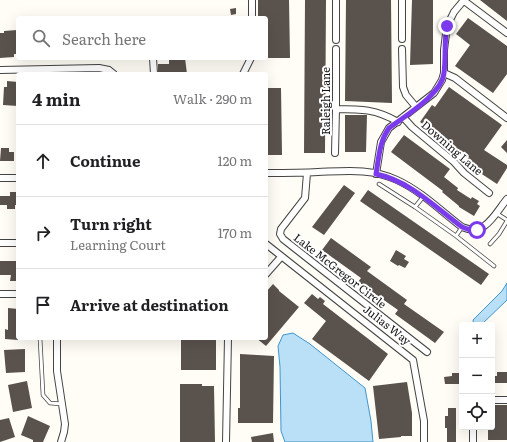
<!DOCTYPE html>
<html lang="en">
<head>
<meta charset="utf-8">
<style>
  :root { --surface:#fff; --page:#f2f2f2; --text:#202124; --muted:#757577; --line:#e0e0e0 }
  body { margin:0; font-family:Literata,serif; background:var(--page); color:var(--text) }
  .controls { position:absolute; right:12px; bottom:12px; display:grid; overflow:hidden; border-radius:4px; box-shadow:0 4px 16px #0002 }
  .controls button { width:36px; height:36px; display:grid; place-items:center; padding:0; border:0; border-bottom:1px solid var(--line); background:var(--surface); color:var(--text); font:20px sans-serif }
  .stop { position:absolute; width:12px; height:12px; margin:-9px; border:3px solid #7c3aed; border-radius:50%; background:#fff }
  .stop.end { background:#7c3aed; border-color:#fff; box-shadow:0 1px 4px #0008 }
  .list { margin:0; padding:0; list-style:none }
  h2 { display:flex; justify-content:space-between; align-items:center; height:52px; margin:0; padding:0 16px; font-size:17px }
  h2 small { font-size:13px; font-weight:400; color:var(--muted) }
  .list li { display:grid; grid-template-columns:26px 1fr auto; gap:12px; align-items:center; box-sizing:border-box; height:72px; padding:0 16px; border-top:1px solid var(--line) }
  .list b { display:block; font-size:15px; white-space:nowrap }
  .list p { margin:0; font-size:13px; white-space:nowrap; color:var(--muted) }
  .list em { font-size:13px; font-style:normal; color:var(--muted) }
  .icon { flex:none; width:22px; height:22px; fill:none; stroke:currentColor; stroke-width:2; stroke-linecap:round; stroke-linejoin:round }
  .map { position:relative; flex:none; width:507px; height:442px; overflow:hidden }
  .search { position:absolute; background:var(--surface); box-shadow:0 4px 16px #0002; left:16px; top:16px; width:252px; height:44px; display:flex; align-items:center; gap:10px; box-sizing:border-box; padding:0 14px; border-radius:4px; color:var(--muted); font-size:15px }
  .panel { position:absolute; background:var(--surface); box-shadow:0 4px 16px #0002; left:16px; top:72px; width:252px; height:268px; border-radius:4px }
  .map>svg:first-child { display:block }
  .water { fill:#b9e0f7; stroke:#3f96cf }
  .building { fill:#5a524d }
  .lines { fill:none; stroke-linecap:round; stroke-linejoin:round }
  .lane-casing { stroke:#444; stroke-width:4.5 }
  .street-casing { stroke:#444; stroke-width:8 }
  .lane { stroke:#fff; stroke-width:3 }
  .street { stroke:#fff; stroke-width:6 }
  .route { stroke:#7c3aed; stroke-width:5 }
  .labels { text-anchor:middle; stroke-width:4; stroke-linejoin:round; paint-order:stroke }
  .street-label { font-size:11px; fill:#111; stroke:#fff }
</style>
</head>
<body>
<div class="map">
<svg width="507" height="442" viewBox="0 0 507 442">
  <rect width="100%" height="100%" fill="#fffdf5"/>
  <!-- water -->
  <path class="water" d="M507 283V300L481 325H474L473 320 502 291Z
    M293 333 310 344 365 388 371 421 373 442H285L281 431 280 367 278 346 283 335Z"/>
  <!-- building -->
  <path class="building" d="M258 0H289L290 58H268L267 18H258Z
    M305 0H326L325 153H304Z
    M346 0H391L392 103 345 101Z
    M412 0H433V64L410 65Z
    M480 0H507V21Z
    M236 8V14L231 15 230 9Z
    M468 18 507 46V74L493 93 455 66 470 45 456 34Z
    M17 30 18 54H14V57L0 58V33H4V31Z
    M169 58H185L187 74H158V64H169Z
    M7 81 18 82V106L3 105 4 87H7Z
    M449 87 502 125 484 150 507 165V168L497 184 465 163 469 157 420 122 432 105 435 107Z
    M266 88H281L282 155H266Z
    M345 115H367L366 152H345Z
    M404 135 450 169 444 177 458 188 457 190 471 199 472 197 479 201 477 204 480 206 474 216 459 207V206L442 192 443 191 391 152Z
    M507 140V153L501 147Z
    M1 148H9V152H14V161H0Z
    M344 185 355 193 324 235 312 227Z
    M368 190 489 274 481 285 360 201Z
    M10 192H18V205H15V209H7V205H0V196H10Z
    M331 238 371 267 367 271 407 300 404 304 444 332 435 343 395 314 398 310 358 282 361 278 322 250Z
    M396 250 406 256 404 259 409 262 405 268 399 265 398 266 390 261Z
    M0 261H18V281H10L11 275H0Z
    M273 284 279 290V291L299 307 266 346 256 338H266V292Z
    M312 294 318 299 320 297 325 301 323 304 388 354 369 381 312 339 326 321 304 303Z
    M8 308 18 309V340L5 339V329L8 330Z
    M181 338H216V370H181Z
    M25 349V372L6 373 4 350Z
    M240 354 274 356 273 423H238V408H240Z
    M497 372H507V383H492V376H497Z
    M452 373H462V384H445L444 377 452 376Z
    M27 381 32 408 13 412 8 385Z
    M407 382 412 413V436H401V437L379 439 373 386Z
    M180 384H202V386H214L215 442H180Z
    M493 405H507V440H488V427H492Z
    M448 408H456V442H447V428H445V416H448Z
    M28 416 50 426 43 442H33V440L21 435Z
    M9 418 15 437 0 442V420Z
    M273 433 274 442H252L251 437Z"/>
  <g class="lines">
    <!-- lane casing -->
    <g class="lane-casing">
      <path id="lane" d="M379 184 415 207
        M423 197 415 207 456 236
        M496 213 507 220
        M462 227 456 236 494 266
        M490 244 499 234 507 221
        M40 338 43 395 50 403 62 404"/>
    </g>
    <!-- street casing -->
    <g class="street-casing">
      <path id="street" d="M252 0V18
        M402 0V39
        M463 0 507 33
        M336 40V0
        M402 49 403 87 406 95 416 107
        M153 58 154 74
        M0 70 99 68 109 70 114 74
        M444 73 455 78 507 118
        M243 74 251 58
        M336 109C361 109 376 109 398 122
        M403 117 412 127 454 162 464 173 489 193
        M335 153 336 109V49
        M266 173C283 173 301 173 318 172 345 171 372 168 397 180 421 191 441 211 462 227 485 237 494 215 507 199
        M307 173 305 198 281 229 280 234 283 239 427 352
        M376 174 381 142 389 128 434 93 442 80 444 73V50L447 26 454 12 464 0
        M0 178H18
        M0 243H18
        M266 244 413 360 424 421V442
        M266 274 281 257
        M0 294H18
        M57 338V371L65 424 64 432 61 442
        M492 400H507
        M473 427V442
        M226 442 228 338"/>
    </g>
    <!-- lane -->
    <use href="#lane" class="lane"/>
    <!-- street -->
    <use href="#street" class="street"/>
  </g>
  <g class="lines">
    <!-- route -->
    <path class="route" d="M447 26C444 42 446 57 444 73 442 94 405 116 389 128 379 142 379 158 376 174 410 181 435 207 462 227L470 230H477"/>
  </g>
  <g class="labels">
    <!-- street labels -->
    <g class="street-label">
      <text transform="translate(326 101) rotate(-90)" y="4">Raleigh Lane</text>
      <text transform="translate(452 148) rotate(41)" y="4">Downing Lane</text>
      <text transform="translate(340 271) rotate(38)" y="4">Lake McGregor Circle</text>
      <text transform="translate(387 325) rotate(38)" y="4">Julias Way</text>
    </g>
  </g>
</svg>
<div class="controls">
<button>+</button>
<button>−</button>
<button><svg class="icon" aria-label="locate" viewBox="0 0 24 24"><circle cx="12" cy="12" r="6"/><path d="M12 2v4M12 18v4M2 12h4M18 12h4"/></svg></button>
</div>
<div class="stop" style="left:477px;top:230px"></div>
<div class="stop end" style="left:447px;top:26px"></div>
<div class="search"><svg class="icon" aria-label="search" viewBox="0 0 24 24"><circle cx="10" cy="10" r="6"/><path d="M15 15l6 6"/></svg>Search here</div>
<section class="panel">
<h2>4 min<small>Walk · 290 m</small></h2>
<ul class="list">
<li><svg class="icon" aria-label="ahead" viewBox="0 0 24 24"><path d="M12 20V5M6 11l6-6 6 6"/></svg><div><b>Continue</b></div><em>120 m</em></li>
<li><svg class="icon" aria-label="right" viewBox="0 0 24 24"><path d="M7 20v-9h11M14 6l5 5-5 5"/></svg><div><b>Turn right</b><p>Learning Court</p></div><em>170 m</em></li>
<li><svg class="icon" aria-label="arrive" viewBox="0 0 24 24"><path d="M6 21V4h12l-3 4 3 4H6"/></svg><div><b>Arrive at destination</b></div></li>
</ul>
</section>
</div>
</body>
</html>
